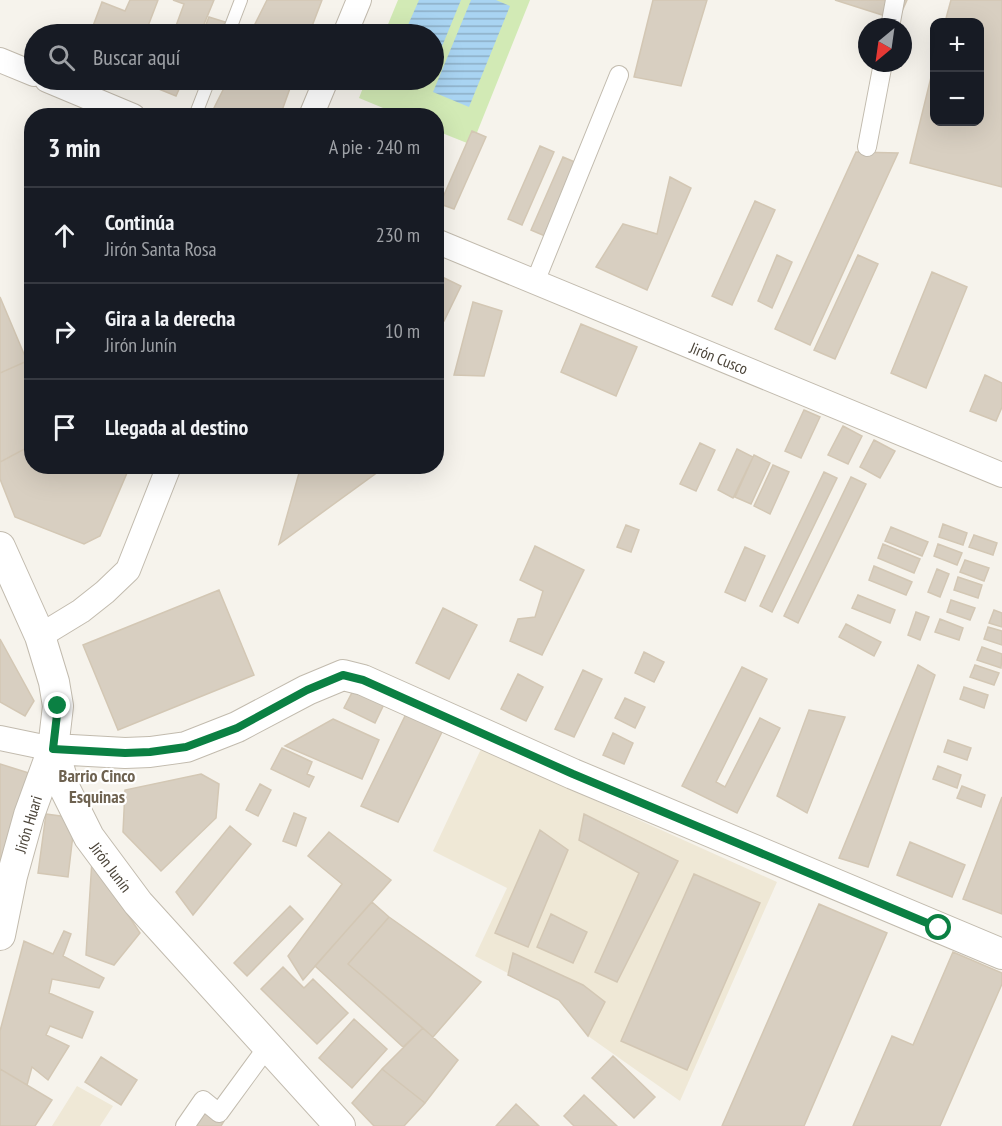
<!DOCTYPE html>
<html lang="es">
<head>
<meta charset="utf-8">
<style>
  :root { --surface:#171b24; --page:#20242c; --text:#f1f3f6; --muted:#9ea1a6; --line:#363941 }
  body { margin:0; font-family:"PT Sans Narrow",sans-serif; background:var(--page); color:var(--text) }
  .controls { position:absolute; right:18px; top:18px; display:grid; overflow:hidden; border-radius:12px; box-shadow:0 6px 24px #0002 }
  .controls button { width:54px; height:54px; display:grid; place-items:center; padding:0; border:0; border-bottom:2px solid var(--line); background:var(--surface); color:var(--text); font:30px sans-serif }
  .compass { position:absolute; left:858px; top:18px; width:54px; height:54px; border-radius:50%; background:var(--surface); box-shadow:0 6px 24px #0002; rotate:209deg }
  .stop { position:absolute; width:18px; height:18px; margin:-14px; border:4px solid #0b8043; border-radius:50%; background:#fff }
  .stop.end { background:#0b8043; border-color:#fff; box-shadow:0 2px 6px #0008 }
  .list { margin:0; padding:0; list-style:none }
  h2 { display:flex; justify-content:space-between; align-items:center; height:78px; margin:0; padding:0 24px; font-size:26px }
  h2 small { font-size:20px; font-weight:400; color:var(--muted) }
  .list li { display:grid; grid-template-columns:39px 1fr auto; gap:18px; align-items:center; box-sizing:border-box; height:96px; padding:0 24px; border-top:2px solid var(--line) }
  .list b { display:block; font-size:22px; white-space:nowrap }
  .list p { margin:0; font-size:20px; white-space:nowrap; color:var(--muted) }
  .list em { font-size:20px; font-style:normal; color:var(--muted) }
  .icon { flex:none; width:33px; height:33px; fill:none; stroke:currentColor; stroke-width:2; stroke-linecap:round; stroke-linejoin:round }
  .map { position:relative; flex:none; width:1002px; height:1126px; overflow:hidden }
  .search { position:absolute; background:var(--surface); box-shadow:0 6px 24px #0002; left:24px; top:24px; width:420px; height:66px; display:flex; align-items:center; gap:15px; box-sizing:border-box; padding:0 21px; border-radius:33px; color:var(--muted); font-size:22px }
  .panel { position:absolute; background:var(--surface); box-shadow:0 6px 24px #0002; left:24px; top:108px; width:420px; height:366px; border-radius:24px }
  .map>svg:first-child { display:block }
  .education { fill:#efe8d6 }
  .green { fill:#d2eab5 }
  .water { fill:url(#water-rules) }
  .building { fill:#d8cfc1; stroke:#d3c7b4; stroke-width:1.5 }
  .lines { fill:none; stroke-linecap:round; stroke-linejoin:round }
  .service-casing { stroke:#c2bbae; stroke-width:14 }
  .pedestrian-casing { stroke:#c2bbae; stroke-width:20 }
  .minor-casing { stroke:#c2bbae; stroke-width:26 }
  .tertiary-casing { stroke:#c2bbae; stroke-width:32 }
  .service { stroke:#fff; stroke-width:12 }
  .pedestrian { stroke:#fff; stroke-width:18 }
  .minor { stroke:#fff; stroke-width:24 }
  .tertiary { stroke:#fff; stroke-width:30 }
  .route { stroke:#0b8043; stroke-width:8 }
  .labels { text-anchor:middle; stroke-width:4.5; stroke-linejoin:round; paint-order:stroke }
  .street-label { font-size:16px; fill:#4b4439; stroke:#fff }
  .neighbourhood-label { font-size:18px; font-weight:bold; fill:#6e6250; stroke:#fff }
</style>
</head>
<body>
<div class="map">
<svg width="1002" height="1126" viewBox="0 0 1002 1126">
  <defs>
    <pattern id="water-rules" width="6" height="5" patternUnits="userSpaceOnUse" patternTransform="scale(1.5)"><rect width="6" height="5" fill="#a9d4f2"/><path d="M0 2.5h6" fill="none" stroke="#8caec5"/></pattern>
  </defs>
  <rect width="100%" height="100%" fill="#f6f3ec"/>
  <!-- education -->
  <path class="education" d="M481 749 777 882 680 1101 588 1036 559 1000 475 956 507 888 433 851Z
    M77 1086 113 1106 100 1126H52Z"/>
  <!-- green -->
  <path class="green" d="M398 0H530L472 145 437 131 436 116 400 115 359 98 366 80H434V34H384Z"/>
  <!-- water -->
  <path class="water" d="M419 0H461L434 66V34H404Z
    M471 0H496L510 6 469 107 433 92Z"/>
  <!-- building -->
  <path class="building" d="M130 0H158L145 34H90L102 2 125 11Z
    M173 0H214L200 34H173L184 4Z
    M267 0H322L309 34H250Z
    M653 0H707L681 86 634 77Z
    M835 0H907L898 20Z
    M951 0H1002V187L910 163 934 65V122H980V22H945Z
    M209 17 225 22 220 34H202Z
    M157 80H183L176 96 154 87Z
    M228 80H293L280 116H210Z
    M472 131 486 137 454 209 440 204Z
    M540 146 554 152 522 225 508 219Z
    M856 152 898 153 810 345 775 329Z
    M563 157 577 163 545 236 531 230Z
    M670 177 691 188 647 290 596 267 623 224 657 234Z
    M755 201 775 210 732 305 712 296Z
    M777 255 792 262 772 308 758 301Z
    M858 255 878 264 835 359 814 350Z
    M932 272 967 287 926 388 891 373Z
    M436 274 461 286 444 321 436 317Z
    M0 297 27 361 0 373Z
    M473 302 502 311 484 376 454 375Z
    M581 324 637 347 616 396 561 372Z
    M27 361 32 371V445L0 462V373Z
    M985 375 1002 383V407L996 421 970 411Z
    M804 410 820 417 801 458 785 451Z
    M843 426 862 436 848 464 828 455Z
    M874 440 895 451 880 478 860 467Z
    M700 443 715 450 696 491 680 484Z
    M32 445V466H130L100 536 84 544 15 517 0 479V462Z
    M737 449 753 457 733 498 718 490Z
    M754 455 770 463 751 504 735 497Z
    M773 465 789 472 770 514 754 506Z
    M301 466H360L375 474 279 544Z
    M824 472 837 478 772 612 760 606Z
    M851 477 866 484 798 623 784 616Z
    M943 524 967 533 963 545 939 537Z
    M626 525 639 530 631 552 617 547Z
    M891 527 928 542 922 556 885 541Z
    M974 535 997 543 993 555 969 547Z
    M883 544 920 559 914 573 878 558Z
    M938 544 962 553 957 565 934 556Z
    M535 546 584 570 542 655 510 641 518 619 535 617 543 591 520 580Z
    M745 547 765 556 745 601 725 592Z
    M965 560 989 568 984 581 960 572Z
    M874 566 912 582 906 595 869 580Z
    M937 569 949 574 940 597 928 592Z
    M958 577 982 585 978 598 954 590Z
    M219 590 254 675 118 730 83 645Z
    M858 595 895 610 890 623 852 608Z
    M951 600 975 608 970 620 947 612Z
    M443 608 477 625 449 679 416 663Z
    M994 610 1002 613V627L989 623Z
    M916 612 929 617 920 640 908 635Z
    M940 619 963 628 959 640 935 632Z
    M846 624 881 642 874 656 839 637Z
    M988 627 1002 631V645L984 639Z
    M0 639 34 701 25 716 0 702Z
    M982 647 1002 654 1001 668 977 660Z
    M644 652 664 662 654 682 635 673Z
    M918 665 935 675 868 867 839 858Z
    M975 665 999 673 994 685 970 677Z
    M742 667 767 679 716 782 725 787 760 718 780 728 737 813 682 786Z
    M583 670 602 679 574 737 555 729Z
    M518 674 543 687 526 721 501 709Z
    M356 685 386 700 375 723 344 708Z
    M964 687 988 695 984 708 960 699Z
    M625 698 645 707 635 728 615 718Z
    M809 710 845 717 807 813 777 796Z
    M406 714 443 730 398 822 361 806Z
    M333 719 379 740 362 779 285 746Z
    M613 733 633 743 624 764 603 755Z
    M948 740 971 748 967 760 944 752Z
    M282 748 312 762 307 774 314 777 309 787 271 769Z
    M0 764 32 774 0 875Z
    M938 766 961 775 957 788 933 779Z
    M201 774 219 784 216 818 161 871 123 832 125 790Z
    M260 784 271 790 258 816 246 810Z
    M962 786 985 795 981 807 957 798Z
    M1002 797V914L963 899Z
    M294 813 306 818 296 846 283 841Z
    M46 814 75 818 68 877 38 873Z
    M584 814 678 861 617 982 595 972 639 873 579 840Z
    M230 826 251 844 193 915 176 892Z
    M540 830 568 850 528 947 495 933Z
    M329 832 391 880 303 980 288 956 342 884 308 856Z
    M910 842 965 865 952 897 897 875Z
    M92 860 140 933 114 965 86 955Z
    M694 874 760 903 687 1070 621 1041Z
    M372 902 389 917 348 964 423 1028 403 1047 315 966Z
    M819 904 887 933 804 1126H722Z
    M290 906 303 919 247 976 234 963Z
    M551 914 587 932 573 963 537 947Z
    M389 917 481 982 433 1037 348 964Z
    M64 931 71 934 63 956 104 978 99 988 52 979 49 993 93 1012 82 1038 50 1026 46 1035 69 1046 48 1080 32 1067 27 1085 0 1069V1031L24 941 53 954Z
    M953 952 1002 973V984L940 1126H853L892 1036 913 1045Z
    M513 953 583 985 605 1002 588 1036 559 1000 508 975Z
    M283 967 304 988 313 979 348 1013 317 1044 261 989Z
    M354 1019 387 1049 352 1088 319 1058Z
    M423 1028 458 1060 425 1103 382 1069Z
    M613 1056 655 1097 634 1118 592 1078Z
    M101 1057 137 1080 121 1105 85 1082Z
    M0 1069 52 1100 35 1126H0Z
    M382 1069 425 1103 404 1126H374L352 1103Z
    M584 1095 617 1126H574L564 1116Z
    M516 1104 539 1126H496Z
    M207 1110 224 1121 221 1126H196Z"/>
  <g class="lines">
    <!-- service casing -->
    <g class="service-casing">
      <path id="service" d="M228 34 241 0
        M195 116 209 80"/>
    </g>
    <!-- pedestrian casing -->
    <g class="pedestrian-casing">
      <path id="pedestrian" d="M890 27 895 0
        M867 147 883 63
        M535 282 619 75
        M185 1126 203 1100 219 1113 268 1046"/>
    </g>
    <!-- minor casing -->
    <g class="minor-casing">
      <path id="minor" d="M345 34 359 0
        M0 60 34 74
        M47 80 133 116
        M311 116 326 80
        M436 241 1002 475
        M40 636 81 611 105 592 128 570 169 466
        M0 738 53 749"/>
    </g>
    <!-- tertiary casing -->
    <g class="tertiary-casing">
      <path id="tertiary" d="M0 547 40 636 54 682 58 706 53 749 66 791 89 837 138 903 340 1126
        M53 749 125 753 150 752 186 747 237 727 307 690 343 675 363 680 573 774 1002 954
        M0 935 12 876 29 815 53 749"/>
    </g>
    <!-- service -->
    <use href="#service" class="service"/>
    <!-- pedestrian -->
    <use href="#pedestrian" class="pedestrian"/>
    <!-- minor -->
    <use href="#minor" class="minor"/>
    <!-- tertiary -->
    <use href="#tertiary" class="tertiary"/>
  </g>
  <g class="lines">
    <!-- route -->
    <path class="route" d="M58 706 53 749 125 753 150 752 186 747 237 728 307 690 343 675 363 680 573 774 939 928"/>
  </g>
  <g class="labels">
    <!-- street labels -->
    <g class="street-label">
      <text transform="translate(719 358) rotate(22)" y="6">Jirón Cusco</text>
      <text transform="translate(28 824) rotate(-73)" y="6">Jirón Huari</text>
      <text transform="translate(111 867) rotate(53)" y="6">Jirón Junín</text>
    </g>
    <!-- neighbourhood labels -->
    <g class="neighbourhood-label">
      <text x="97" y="782">Barrio Cinco<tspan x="97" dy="21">Esquinas</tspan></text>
    </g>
  </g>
</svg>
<div class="controls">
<button>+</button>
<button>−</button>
</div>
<svg class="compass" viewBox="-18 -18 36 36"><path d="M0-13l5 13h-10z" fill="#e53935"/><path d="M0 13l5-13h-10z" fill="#9ea1a6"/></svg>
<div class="stop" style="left:939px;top:928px"></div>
<div class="stop end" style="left:58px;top:706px"></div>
<div class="search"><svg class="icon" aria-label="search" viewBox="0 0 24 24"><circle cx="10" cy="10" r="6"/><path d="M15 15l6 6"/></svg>Buscar aquí</div>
<section class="panel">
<h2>3 min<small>A pie · 240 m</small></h2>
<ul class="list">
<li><svg class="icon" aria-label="ahead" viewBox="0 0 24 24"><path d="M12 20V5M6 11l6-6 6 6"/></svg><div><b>Continúa</b><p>Jirón Santa Rosa</p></div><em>230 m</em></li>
<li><svg class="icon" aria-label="right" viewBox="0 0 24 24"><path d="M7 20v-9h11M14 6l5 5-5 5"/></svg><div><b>Gira a la derecha</b><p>Jirón Junín</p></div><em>10 m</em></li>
<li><svg class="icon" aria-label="arrive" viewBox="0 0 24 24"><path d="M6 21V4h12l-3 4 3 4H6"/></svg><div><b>Llegada al destino</b></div></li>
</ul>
</section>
</div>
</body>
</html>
